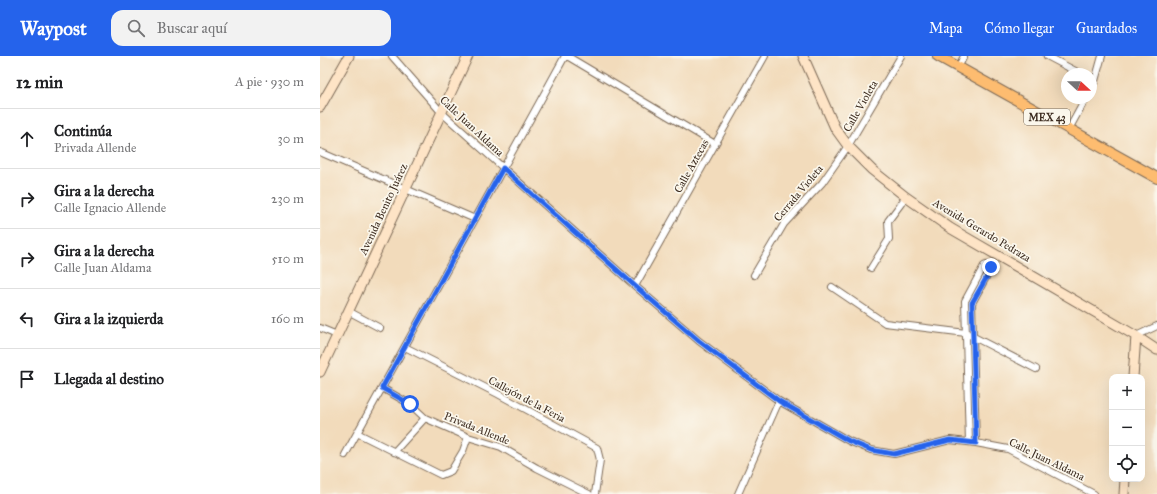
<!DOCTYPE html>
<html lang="es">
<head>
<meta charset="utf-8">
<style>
  :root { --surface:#fff; --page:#f2f2f2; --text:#202124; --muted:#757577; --line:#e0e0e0; --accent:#2563eb }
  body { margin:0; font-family:"IM FELL Great Primer",serif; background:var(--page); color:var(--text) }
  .controls { position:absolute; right:12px; bottom:12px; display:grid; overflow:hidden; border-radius:8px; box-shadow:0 4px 16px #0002 }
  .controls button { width:36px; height:36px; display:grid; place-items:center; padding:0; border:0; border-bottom:1px solid var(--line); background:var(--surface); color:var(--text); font:20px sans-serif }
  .compass { position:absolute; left:741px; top:12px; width:36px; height:36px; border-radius:50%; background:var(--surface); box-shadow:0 4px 16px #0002; rotate:111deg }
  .stop { position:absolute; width:12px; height:12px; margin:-9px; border:3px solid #2563eb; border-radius:50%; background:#fff }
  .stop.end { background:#2563eb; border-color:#fff; box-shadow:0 1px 4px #0008 }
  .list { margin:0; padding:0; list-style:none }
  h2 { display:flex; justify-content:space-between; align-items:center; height:52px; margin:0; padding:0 16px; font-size:17px }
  h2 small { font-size:13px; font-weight:400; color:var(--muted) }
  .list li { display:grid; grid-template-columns:26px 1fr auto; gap:12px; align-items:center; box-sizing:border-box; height:60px; padding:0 16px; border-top:1px solid var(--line) }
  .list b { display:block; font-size:15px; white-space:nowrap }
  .list p { margin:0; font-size:13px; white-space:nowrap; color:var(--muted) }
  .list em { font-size:13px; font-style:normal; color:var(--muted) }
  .icon { flex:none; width:22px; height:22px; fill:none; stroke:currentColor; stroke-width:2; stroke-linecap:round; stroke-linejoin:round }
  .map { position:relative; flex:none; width:837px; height:438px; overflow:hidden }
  header { display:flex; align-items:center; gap:24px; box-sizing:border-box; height:56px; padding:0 20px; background:var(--accent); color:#fff }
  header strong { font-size:19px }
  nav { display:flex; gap:22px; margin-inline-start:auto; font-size:14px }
  .search { width:280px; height:36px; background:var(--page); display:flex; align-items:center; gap:10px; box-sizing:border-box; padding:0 14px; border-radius:12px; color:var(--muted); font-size:15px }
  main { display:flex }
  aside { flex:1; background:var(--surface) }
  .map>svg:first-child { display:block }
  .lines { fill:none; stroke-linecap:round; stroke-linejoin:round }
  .street-casing { stroke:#7b6855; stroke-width:8 }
  .secondary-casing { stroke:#7b6855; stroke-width:11 }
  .primary-casing { stroke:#7b6855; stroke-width:12 }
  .street { stroke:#fff; stroke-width:6 }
  .secondary { stroke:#fee4c6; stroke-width:9 }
  .primary { stroke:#fdbc70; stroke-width:10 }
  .route { stroke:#2563eb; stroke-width:5 }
  .labels { text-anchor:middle; stroke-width:3.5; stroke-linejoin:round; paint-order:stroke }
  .shield { fill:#fbf7ec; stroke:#75685c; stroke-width:1 }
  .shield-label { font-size:10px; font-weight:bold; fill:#3b2a1e }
  .street-label { font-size:11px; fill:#3b2a1e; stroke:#fbf7ec }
</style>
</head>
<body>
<header>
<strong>Waypost</strong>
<div class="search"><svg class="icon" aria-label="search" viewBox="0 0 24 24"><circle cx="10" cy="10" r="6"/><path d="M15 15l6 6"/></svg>Buscar aquí</div>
<nav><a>Mapa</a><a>Cómo llegar</a><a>Guardados</a></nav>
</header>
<main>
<aside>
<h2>12 min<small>A pie · 930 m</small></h2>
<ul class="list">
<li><svg class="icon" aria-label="ahead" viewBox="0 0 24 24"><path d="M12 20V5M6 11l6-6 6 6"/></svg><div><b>Continúa</b><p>Privada Allende</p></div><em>30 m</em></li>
<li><svg class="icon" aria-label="right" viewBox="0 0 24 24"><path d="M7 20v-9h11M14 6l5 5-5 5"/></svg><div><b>Gira a la derecha</b><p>Calle Ignacio Allende</p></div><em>230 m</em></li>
<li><svg class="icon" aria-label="right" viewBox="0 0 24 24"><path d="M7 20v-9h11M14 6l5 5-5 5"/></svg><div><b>Gira a la derecha</b><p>Calle Juan Aldama</p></div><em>510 m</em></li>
<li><svg class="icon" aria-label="left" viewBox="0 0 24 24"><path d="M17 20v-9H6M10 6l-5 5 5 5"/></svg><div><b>Gira a la izquierda</b></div><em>160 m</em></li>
<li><svg class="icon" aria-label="arrive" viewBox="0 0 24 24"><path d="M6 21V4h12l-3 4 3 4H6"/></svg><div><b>Llegada al destino</b></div></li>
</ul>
</aside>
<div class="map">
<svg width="837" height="438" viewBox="0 0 837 438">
  <rect width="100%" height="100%" fill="#fbf7ec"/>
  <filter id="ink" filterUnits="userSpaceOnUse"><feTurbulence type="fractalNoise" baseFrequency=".025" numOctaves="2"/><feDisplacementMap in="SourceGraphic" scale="8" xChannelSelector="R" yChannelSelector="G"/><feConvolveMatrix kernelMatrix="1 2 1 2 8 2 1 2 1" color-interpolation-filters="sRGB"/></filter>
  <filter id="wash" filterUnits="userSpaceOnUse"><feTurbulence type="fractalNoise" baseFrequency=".012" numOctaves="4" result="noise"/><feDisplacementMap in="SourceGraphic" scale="16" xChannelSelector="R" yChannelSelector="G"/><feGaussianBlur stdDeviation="0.9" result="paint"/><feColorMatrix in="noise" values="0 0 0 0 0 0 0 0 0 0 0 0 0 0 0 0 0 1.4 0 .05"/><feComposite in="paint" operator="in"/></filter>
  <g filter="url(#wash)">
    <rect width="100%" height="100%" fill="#f2dbbb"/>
  </g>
  <g filter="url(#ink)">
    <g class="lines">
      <!-- street casing -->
      <g class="street-casing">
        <path id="street" d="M72 0 122 57 315 230 379 285 459 345 529 385 551 394 574 398 630 384 656 387 688 393 774 438
          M247 0 395 88
          M727 0 761 18
          M638 12 644 0
          M771 32 775 25 782 0
          M749 73 766 42
          M0 96 155 163
          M551 212 569 183 568 165 586 141
          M434 219 464 168 502 127 528 90 581 0
          M315 230 445 0
          M512 231 565 267 646 277 716 313
          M28 255 60 272
          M0 272 17 279
          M816 280 837 270
          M85 291 178 338 277 392 280 404 275 438
          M62 332 90 348 105 362 148 381 181 391 217 412 269 438
          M37 377 121 419 131 415 143 395 148 381
          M649 386 645 245 664 210 666 209 671 212 652 247 656 387
          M74 396 105 362
          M25 399 245 0
          M418 438 459 345"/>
      </g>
      <!-- secondary casing -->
      <g class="secondary-casing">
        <path id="secondary" d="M483 0 515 72 528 90 552 114 586 141 630 172 816 280 837 294
          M0 51 29 0
          M0 316 148 0
          M813 321 816 280
          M804 438 805 423"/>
      </g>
      <!-- primary casing -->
      <g class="primary-casing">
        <path id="primary" d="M618 0 837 122"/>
      </g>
      <!-- street -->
      <use href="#street" class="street"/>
      <!-- secondary -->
      <use href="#secondary" class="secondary"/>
      <!-- primary -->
      <use href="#primary" class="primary"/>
    </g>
  </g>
  <g class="lines" filter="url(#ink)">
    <!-- route -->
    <path class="route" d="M90 348 62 332 183 112 315 230 379 285 459 345 529 385 551 394 574 398 630 384 656 387 652 247 672 212 671 211"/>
  </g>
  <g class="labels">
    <!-- shield labels -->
    <rect class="shield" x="704" y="53" width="46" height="16" rx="3"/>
    <g class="shield-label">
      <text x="727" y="65">MEX 43</text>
    </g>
    <!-- street labels -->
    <g class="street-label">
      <text transform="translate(540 50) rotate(-60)" y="4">Calle Violeta</text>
      <text transform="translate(152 70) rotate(43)" y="4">Calle Juan Aldama</text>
      <text transform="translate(371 110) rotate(-61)" y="4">Calle Aztecas</text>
      <text transform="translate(478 137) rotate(-50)" y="4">Cerrada Violeta</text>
      <text transform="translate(63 153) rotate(-65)" y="4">Avenida Benito Juárez</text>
      <text transform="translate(662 174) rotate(31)" y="4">Avenida Gerardo Pedraza</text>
      <text transform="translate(207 343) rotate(28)" y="4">Callejón de la Feria</text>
      <text transform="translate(157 372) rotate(22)" y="4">Privada Allende</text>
      <text transform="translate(727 403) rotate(26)" y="4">Calle Juan Aldama</text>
    </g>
  </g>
</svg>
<div class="controls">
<button>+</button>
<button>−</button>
<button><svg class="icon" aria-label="locate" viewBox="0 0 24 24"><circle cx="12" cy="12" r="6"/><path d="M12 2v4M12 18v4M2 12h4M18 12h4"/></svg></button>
</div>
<svg class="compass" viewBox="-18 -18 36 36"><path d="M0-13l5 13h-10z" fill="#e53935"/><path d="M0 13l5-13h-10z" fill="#757577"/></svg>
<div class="stop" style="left:90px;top:348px"></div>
<div class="stop end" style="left:671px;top:211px"></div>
</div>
</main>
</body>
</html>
